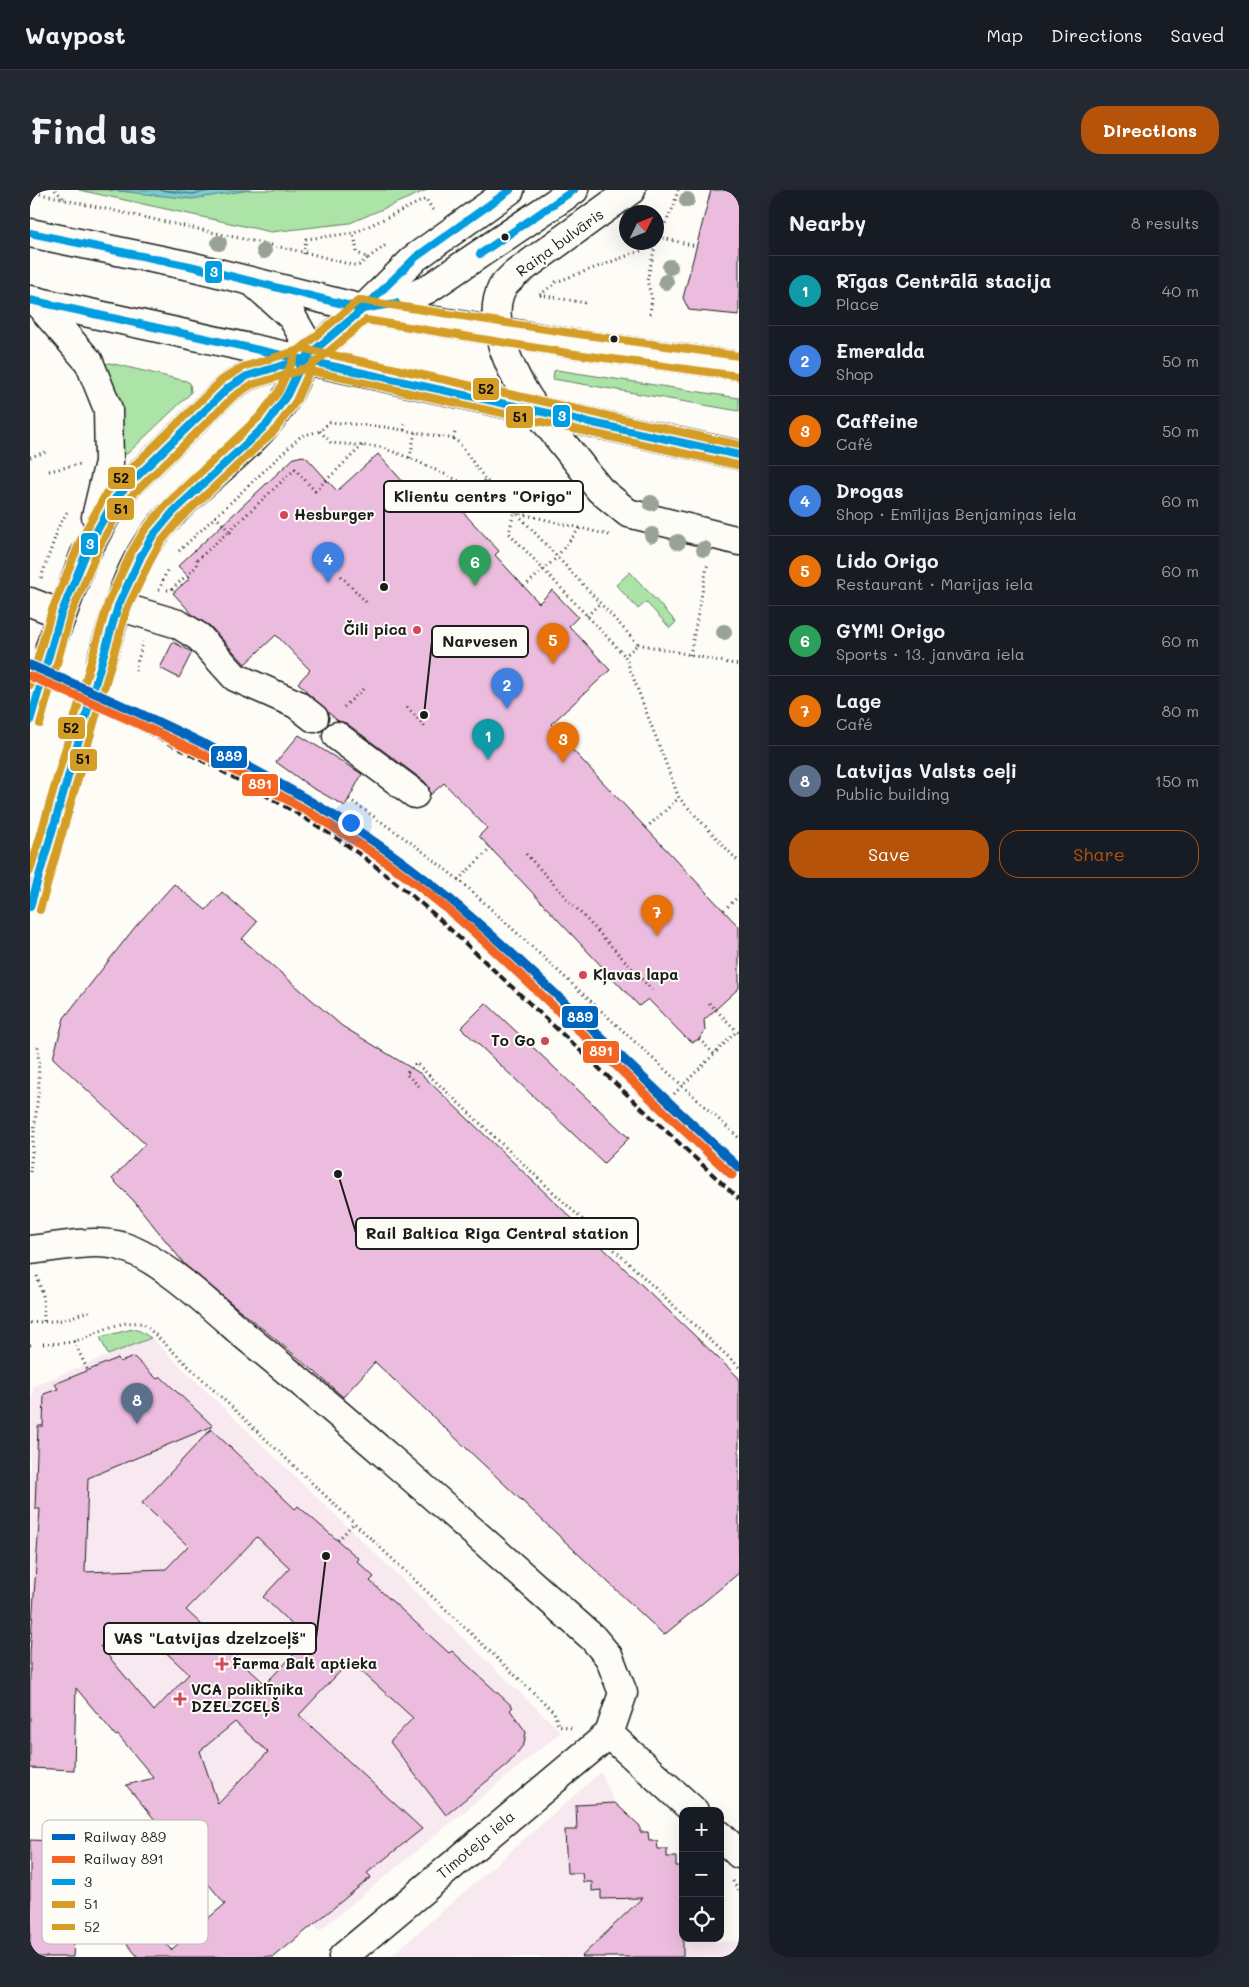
<!DOCTYPE html>
<html lang="en">
<head>
<meta charset="utf-8">
<style>
  :root { --surface:#171b24; --page:#242831; --text:#f1f3f6; --muted:#9ea1a6; --line:#363941; --accent:#b45309 }
  body { margin:0; font-family:Mali,sans-serif; background:var(--page); color:var(--text) }
  .controls { position:absolute; right:15px; bottom:15px; display:grid; overflow:hidden; border-radius:10px; box-shadow:0 5px 20px #0002 }
  .controls button { width:45px; height:45px; display:grid; place-items:center; padding:0; border:0; border-bottom:1px solid var(--line); background:var(--surface); color:var(--text); font:25px sans-serif }
  .compass { position:absolute; left:589px; top:15px; width:45px; height:45px; border-radius:50%; background:var(--surface); box-shadow:0 5px 20px #0002; rotate:47deg }
  .you { position:absolute; left:320px; top:632px; width:18px; height:18px; margin:-12px; border:4px solid #fff; border-radius:50%; background:#1a73e8; box-shadow:0 0 0 8px #1a73e833 }
  .badge { display:grid; place-items:center; width:32px; height:32px; border-radius:50%; background:var(--accent); color:#fff; font-size:16px; font-weight:700 }
  .pin { position:absolute; translate:-50% -41px; filter:drop-shadow(0 1px 2px #0008) }
  .pin::after { content:''; position:absolute; top:26px; width:18px; height:15px; background:inherit; clip-path:polygon(0 0,100% 0,50% 100%) }
  .list { margin:0; padding:0; list-style:none }
  h2 { display:flex; justify-content:space-between; align-items:center; height:65px; margin:0; padding:0 20px; font-size:21px }
  h2 small { font-size:16px; font-weight:400; color:var(--muted) }
  .list li { display:grid; grid-template-columns:32px 1fr auto; gap:15px; align-items:center; box-sizing:border-box; height:70px; padding:0 20px; border-top:1px solid var(--line) }
  .list b { display:block; font-size:19px; white-space:nowrap }
  .list p { margin:0; font-size:16px; white-space:nowrap; color:var(--muted) }
  .list em { font-size:16px; font-style:normal; color:var(--muted) }
  .actions { display:flex; gap:10px; padding:15px 20px }
  .actions a { flex:1; padding:11px 0; border:1px solid var(--accent); border-radius:20px; text-align:center; font-size:18px; color:var(--accent) }
  .actions .main { background:var(--accent); color:#fff }
  .icon { flex:none; width:28px; height:28px; fill:none; stroke:currentColor; stroke-width:2; stroke-linecap:round; stroke-linejoin:round }
  .map { position:relative; flex:none; width:709px; height:1767px; overflow:hidden; border-radius:20px }
  header { display:flex; align-items:center; gap:30px; box-sizing:border-box; height:70px; padding:0 25px; background:var(--surface); border-bottom:1px solid var(--line) }
  header strong { font-size:24px }
  nav { display:flex; gap:28px; margin-inline-start:auto; font-size:18px }
  .intro { display:flex; align-items:center; justify-content:space-between; box-sizing:border-box; height:120px; padding:0 30px }
  h1 { margin:0; font-size:35px }
  .button { padding:12px 22px; border-radius:20px; background:var(--accent); color:#fff; font-size:18px; font-weight:700 }
  main { display:flex; gap:30px; padding:0 30px }
  aside { flex:1; background:var(--surface); border-radius:20px; box-shadow:0 5px 20px #0002 }
  .map>svg:first-child { display:block }
  .built { fill:#f8e9f0 }
  .green { fill:#ace3a6; stroke:#648061 }
  .water { fill:#7acbd1; stroke:#548589 }
  .pier { fill:#fdfcf7 }
  .lines { fill:none; stroke-linecap:round; stroke-linejoin:round }
  .shore { stroke:#426264; stroke-width:1 }
  .building { fill:#ecbcde; stroke:#1c1c1c; fill-rule:evenodd }
  .minor-tunnel { stroke:#dbdad6; stroke-width:28; stroke-dasharray:28 14; stroke-linecap:butt }
  .minor-casing { stroke:#1c1c1c; stroke-width:31 }
  .major-casing { stroke:#1c1c1c; stroke-width:31 }
  .path { stroke:#1c1c1c; stroke-width:3; stroke-dasharray:1 4; stroke-linecap:butt }
  .minor { stroke:#fdfcf7; stroke-width:28 }
  .major { stroke:#fdfcf7; stroke-width:28 }
  .rail { stroke:#1c1c1c; stroke-width:4; stroke-dasharray:8 4; stroke-linecap:butt }
  .bus-1-casing { stroke:#fdfcf7; stroke-width:11 }
  .bus-2-casing { stroke:#fdfcf7; stroke-width:11 }
  .bus-3-casing { stroke:#fdfcf7; stroke-width:11 }
  .bus-1 { stroke:#009de0; stroke-width:8 }
  .bus-2 { stroke:#d49d25; stroke-width:8 }
  .bus-3 { stroke:#d49d25; stroke-width:8 }
  .rail-1-casing { stroke:#fdfcf7; stroke-width:12 }
  .rail-2-casing { stroke:#fdfcf7; stroke-width:12 }
  .rail-1 { stroke:#0065bd; stroke-width:9 }
  .rail-2 { stroke:#f26522; stroke-width:9 }
  .tree { fill:#99a295 }
  .bus-dot { fill:#1c1c1c; stroke:#fdfcf7; stroke-width:2 }
  .poi-dot { fill:#d1495b; stroke:#fdfcf7; stroke-width:2 }
  .labels { text-anchor:middle; stroke-width:4; stroke-linejoin:round; paint-order:stroke }
  .street-label { font-size:15px; fill:#1c1c1c; stroke:#fdfcf7 }
  .poi-label { font-size:15px; font-weight:bold; fill:#1c1c1c; stroke:#fdfcf7; text-anchor:start }
  .key { fill:#fdfcf7; stroke:#bab9b5; stroke-width:1 }
  .key-label { font-size:14px; fill:#1c1c1c }
  .leader { fill:none; stroke:#1c1c1c; stroke-width:2 }
  .callout-dot { fill:#1c1c1c; stroke:#fdfcf7; stroke-width:2 }
  .callout { fill:#fdfcf7; stroke:#1c1c1c; stroke-width:2 }
  .callout-label { font-size:16px; text-anchor:middle; font-weight:bold; fill:#1c1c1c }
  .line-badge { stroke:#fdfcf7; stroke-width:2 }
  .badge-label { font-size:14px; text-anchor:middle; font-weight:bold; fill:#fff }
  .pale-badge-label { font-size:14px; text-anchor:middle; font-weight:bold; fill:#111 }
</style>
</head>
<body>
<header>
<strong>Waypost</strong>
<nav><a>Map</a><a>Directions</a><a>Saved</a></nav>
</header>
<div class="intro"><h1>Find us</h1><a class="button">Directions</a></div>
<main>
<div class="map">
<svg width="709" height="1767" viewBox="0 0 709 1767">
  <rect width="100%" height="100%" fill="#fdfcf7"/>
  <filter id="ink" filterUnits="userSpaceOnUse"><feTurbulence type="fractalNoise" baseFrequency=".02" numOctaves="2"/><feDisplacementMap in="SourceGraphic" scale="10" xChannelSelector="R" yChannelSelector="G"/><feConvolveMatrix kernelMatrix="1 2 1 2 8 2 1 2 1" color-interpolation-filters="sRGB"/></filter>
  <g filter="url(#ink)">
    <!-- built -->
    <path class="built" d="M121 1148 531 1542 289 1741 36 1439 0 1437V1248L3 1196Z
      M571 1582 585 1613 599 1634 610 1633V1642H618L619 1651H627L628 1659H637V1667L646 1676H653V1748H680L685 1752 709 1751V1767H360Z"/>
    <!-- green -->
    <path class="green" d="M49 0H397L320 33 241 42Z
      M80 173 156 191 160 193 161 203 97 264H92L74 180 75 174Z
      M527 180 709 208V221L523 189 524 181Z
      M600 382 646 432 640 438 616 412 608 419 586 395Z
      M103 1139 110 1141 121 1148 78 1165 70 1147Z"/>
    <!-- water -->
    <path class="water" d="M79 0H220L162 9Z"/>
    <!-- pier -->
    <path class="pier" d="M0 0H30L0 35Z"/>
    <g class="lines">
      <!-- shore -->
      <path class="shore" d="M130 0 162 4 187 0"/>
    </g>
    <!-- building -->
    <path class="building" d="M681 0H709V125L659 120 653 108Z
      M348 264 400 322 418 306 469 361 465 365 509 413 522 400 548 427 539 436 580 480 521 534 537 551 536 553 709 737V798L674 830 675 841 669 849 663 852 656 848 618 809 609 816 449 646 457 638 414 593 400 605 399 597 394 591 316 533 308 531 275 501 276 500 268 493 280 480 246 445 215 474 180 436 164 426 143 403 160 388 148 376 264 268 273 266 277 268 307 301Z
      M143 452 162 462 149 488 130 478Z
      M269 545 332 584 315 616 281 597 246 572Z
      M144 694 176 720 192 702 227 732 212 749 312 836 391 884 709 1188V1383L634 1445 345 1172 313 1207 284 1181 156 1076 103 1010 82 989 115 954 23 868 34 828 105 737Z
      M456 813 599 948 574 973 431 838Z
      M104 1167 127 1189 130 1186 183 1236 58 1288 55 1382 136 1379 158 1356 112 1313 181 1239 265 1319 268 1316 329 1369 327 1371 344 1387 340 1391 419 1463 422 1461 483 1517 480 1520 496 1542 494 1554 479 1573 416 1625 360 1552 383 1528 320 1471 269 1525 392 1639 337 1683 341 1687 244 1767H108L64 1714 62 1751 44 1750 43 1767H0V1650L23 1651 22 1667 99 1670 98 1707 141 1760 195 1714 96 1595 124 1588 88 1545 86 1546 46 1498 44 1580 0 1578V1463L10 1319H5L8 1236H13L14 1204 28 1199 25 1194 88 1168 90 1172ZM227 1347 260 1378 233 1407 278 1450 235 1494 156 1420ZM128 1455 159 1484 124 1521 70 1456ZM205 1532 238 1562 188 1614 170 1561Z
      M585 1613 610 1636V1642H618L619 1651H627L628 1659H637V1667H646V1676H653V1767H551L612 1708 571 1709V1700L562 1701V1692H553L552 1683H537L535 1640H547L546 1615Z"/>
    <g class="lines">
      <!-- minor-tunnel -->
      <path class="minor-tunnel" d="M0 531 20 457
        M0 717 71 472"/>
      <!-- minor casing -->
      <g class="minor-casing">
        <path id="minor" d="M6 111 59 172 78 219 79 272 66 327
          M334 119 366 113 398 99 544 0
          M507 221 570 300 598 323 709 351
          M0 412 31 424
          M88 416 148 434 169 447 205 487 266 514 284 528
          M20 457 54 366 86 307 198 198 217 186 274 169
          M71 472C85 426 98 374 130 337 165 295 221 260 251 216 261 202 267 185 274 169
          M307 546 385 604
          M0 1060C30 1057 64 1048 94 1057 132 1069 184 1119 215 1146 334 1243 448 1346 563 1448L579 1467 593 1503 579 1544
          M579 1544 664 1621
          M690 1645 709 1664
          M313 1767 579 1544"/>
      </g>
      <!-- major casing -->
      <g class="major-casing">
        <path id="major" d="M0 43 160 76 333 119 540 153 709 176
          M226 95 262 127 273 146 274 169
          M0 110 709 265
          M274 169 333 119 386 67 480 0
          M507 221C486 193 454 133 472 98 475 93 481 88 485 84L601 0"/>
      </g>
      <!-- path -->
      <path class="path" d="M25 0 35 10 282 64 322 75H329L338 68 327 63 324 43
        M0 2 35 9
        M628 47 666 56
        M626 51 643 18 648 0
        M274 64 276 49 324 43 396 9 403 20
        M338 68 356 55
        M510 105 526 92 624 56
        M510 105 556 113
        M620 124 622 108 617 91 626 52
        M374 240 376 231
        M290 241 301 253 350 257 380 268 444 298 456 290
        M424 249 425 241
        M0 267 16 262
        M380 268 385 242
        M19 281 51 274
        M185 326 200 342
        M199 341 265 279 285 301 333 255
        M579 345 484 322 479 343 595 466
        M149 361 271 246 290 241 300 232 355 237 424 249 429 253 456 290 608 454 595 466 649 608 709 672
        M311 386 337 413
        M11 388 29 336 37 322
        M494 397 524 370 550 338
        M129 400 138 378
        M137 400H141L166 377 167 370 199 341 202 344
        M557 426 570 413
        M608 454 709 475
        M660 465 678 372
        M105 481 113 452
        M314 517 334 498
        M377 517 397 539
        M319 609 387 657 435 695 709 948
        M616 638 649 608
        M496 664 622 800
        M428 690 460 659
        M694 720 709 706
        M679 813 707 841
        M669 849 684 864
        M389 896 376 884 386 873 709 1177
        M644 904 707 841 709 843
        M0 982 9 894 8 854
        M7 1086 13 1106 14 1132
        M0 1133 33 1130 62 1120
        M44 1151 58 1181
        M13 1154C24 1153 35 1154 45 1151 69 1144 89 1128 114 1134L524 1522 528 1535 542 1538
        M0 1155H4
        M308 1350 325 1332
        M703 1691 709 1701"/>
      <!-- minor -->
      <use href="#minor" class="minor"/>
      <!-- major -->
      <use href="#major" class="major"/>
      <!-- rail -->
      <path class="rail" d="M52 509C138 553 224 595 305 647 341 671 374 699 406 726L709 1009"/>
      <!-- bus-1 casing -->
      <g class="bus-1-casing">
        <path id="bus-1" d="M0 43 160 76 333 119 366 113
          M450 64 544 0
          M0 110 709 265
          M0 531 31 424 61 351 86 307 198 198 217 186 274 169 333 119 386 67 480 0
          M0 717 88 416 111 366 122 347 143 322 237 234 257 205 274 169"/>
      </g>
      <!-- bus-2 casing -->
      <g class="bus-2-casing">
        <path id="bus-2" d="M272 179 707 275
          M10 534 40 427 70 355 94 313 204 206 221 195 279 178 336 130 538 163 708 186
          M10 720 97 419 120 371 130 353 150 329 245 240 266 211 283 173"/>
      </g>
      <!-- bus-3 casing -->
      <g class="bus-3-casing">
        <path id="bus-3" d="M276 159 709 255
          M0 495 22 420 52 347 77 302 192 190 213 177 269 160 329 110 541 143 709 166
          M0 681 78 413 102 361 114 341 136 315 229 227 249 201 265 165"/>
      </g>
      <!-- bus-1 -->
      <use href="#bus-1" class="bus-1"/>
      <!-- bus-2 -->
      <use href="#bus-2" class="bus-2"/>
      <!-- bus-3 -->
      <use href="#bus-3" class="bus-3"/>
      <!-- rail-1 casing -->
      <g class="rail-1-casing">
        <path id="rail-1" d="M0 475C131 531 262 590 377 675 432 716 483 764 533 811 591 867 650 923 709 978"/>
      </g>
      <!-- rail-2 casing -->
      <g class="rail-2-casing">
        <path id="rail-2" d="M0 486C129 541 256 599 370 682 425 722 475 770 524 817 584 873 642 930 702 985"/>
      </g>
      <!-- rail-1 -->
      <use href="#rail-1" class="rail-1"/>
      <!-- rail-2 -->
      <use href="#rail-2" class="rail-2"/>
    </g>
    <!-- trees -->
    <g class="tree">
      <circle cx="657" cy="10" r="8"/>
      <circle cx="189" cy="53" r="8"/>
      <circle cx="234" cy="61" r="8"/>
      <circle cx="640" cy="77" r="8"/>
      <circle cx="636" cy="92" r="8"/>
      <circle cx="621" cy="313" r="8"/>
      <circle cx="622" cy="345" r="8"/>
      <circle cx="648" cy="352" r="8"/>
      <circle cx="674" cy="359" r="8"/>
      <circle cx="694" cy="442" r="8"/>
    </g>
  </g>
  <!-- markers -->
  <g class="bus-dot">
    <circle cx="475" cy="47" r="4.5"/>
    <circle cx="584" cy="149" r="4.5"/>
  </g>
  <g class="poi-dot">
    <circle cx="254" cy="325" r="5"/>
    <circle cx="387" cy="440" r="5"/>
    <circle cx="553" cy="785" r="5"/>
    <circle cx="515" cy="851" r="5"/>
    <path d="M189.5 1466.5h5v5h5v5h-5v5h-5v-5h-5v-5h5z"/>
    <path d="M147.5 1501.5h5v5h5v5h-5v5h-5v-5h-5v-5h5z"/>
  </g>
  <g class="labels">
    <!-- street labels -->
    <g class="street-label">
      <text transform="translate(530 53) rotate(-36)" y="5">Raiņa bulvāris</text>
      <text transform="translate(446 1655) rotate(-40)" y="5">Timoteja iela</text>
    </g>
    <!-- poi labels -->
    <g class="poi-label">
      <text x="264" y="330">Hesburger</text>
      <text x="377" y="445" text-anchor="end">Čili pica</text>
      <text x="563" y="790">Kļavas lapa</text>
      <text x="505" y="856" text-anchor="end">To Go</text>
      <text x="202" y="1479">Farma Balt aptieka</text>
      <text x="161" y="1505">VCA poliklīnika<tspan x="161" dy="17">DZELZCEĻŠ</tspan></text>
    </g>
  </g>
  <!-- legend -->
  <rect x="12" y="1630" width="166" height="124" rx="8" class="key"/>
  <rect x="22" y="1644" width="23" height="6" fill="#0065bd"/>
  <rect x="22" y="1666" width="23" height="7" fill="#f26522"/>
  <rect x="22" y="1689" width="23" height="6" fill="#009de0"/>
  <rect x="22" y="1711" width="23" height="7" fill="#d49d25"/>
  <rect x="22" y="1734" width="23" height="6" fill="#d49d25"/>
  <g class="key-label">
    <text x="54" y="1652">Railway 889</text>
    <text x="54" y="1674">Railway 891</text>
    <text x="54" y="1697">3</text>
    <text x="54" y="1719">51</text>
    <text x="54" y="1742">52</text>
  </g>
  <!-- callouts -->
  <path class="leader" d="M354 397L354 306M394 525L402 451M308 984L326 1043M296 1366L286 1449"/>
  <g class="callout-dot">
    <circle cx="354" cy="397" r="5"/>
    <circle cx="394" cy="525" r="5"/>
    <circle cx="308" cy="984" r="5"/>
    <circle cx="296" cy="1366" r="5"/>
  </g>
  <g class="callout">
    <rect x="354" y="291" width="199" height="31" rx="5"/>
    <rect x="402" y="436" width="96" height="31" rx="5"/>
    <rect x="326" y="1028" width="282" height="31" rx="5"/>
    <rect x="74" y="1433" width="212" height="31" rx="5"/>
  </g>
  <g class="callout-label">
    <text x="453" y="312">Klientu centrs "Origo"</text>
    <text x="450" y="457">Narvesen</text>
    <text x="467" y="1049">Rail Baltica Riga Central station</text>
    <text x="180" y="1454">VAS "Latvijas dzelzceļš"</text>
  </g>
  <g class="line-badge">
    <rect x="174" y="70" width="19" height="24" rx="5" fill="#009de0"/>
    <rect x="442" y="187" width="28" height="24" rx="5" fill="#d49d25"/>
    <rect x="522" y="214" width="19" height="24" rx="5" fill="#009de0"/>
    <rect x="475" y="215" width="29" height="24" rx="5" fill="#d49d25"/>
    <rect x="77" y="276" width="29" height="24" rx="5" fill="#d49d25"/>
    <rect x="76" y="307" width="29" height="24" rx="5" fill="#d49d25"/>
    <rect x="50" y="342" width="19" height="24" rx="5" fill="#009de0"/>
    <rect x="27" y="526" width="29" height="24" rx="5" fill="#d49d25"/>
    <rect x="180" y="555" width="38" height="24" rx="5" fill="#0065bd"/>
    <rect x="39" y="558" width="29" height="24" rx="5" fill="#d49d25"/>
    <rect x="211" y="583" width="38" height="24" rx="5" fill="#f26522"/>
    <rect x="531" y="815" width="38" height="24" rx="5" fill="#0065bd"/>
    <rect x="552" y="850" width="38" height="24" rx="5" fill="#f26522"/>
  </g>
  <g class="badge-label">
    <text x="184" y="87">3</text>
    <text x="532" y="231">3</text>
    <text x="60" y="359">3</text>
    <text x="199" y="571">889</text>
    <text x="230" y="599">891</text>
    <text x="550" y="832">889</text>
    <text x="571" y="866">891</text>
  </g>
  <g class="pale-badge-label">
    <text x="456" y="204">52</text>
    <text x="490" y="232">51</text>
    <text x="91" y="293">52</text>
    <text x="91" y="324">51</text>
    <text x="41" y="543">52</text>
    <text x="53" y="574">51</text>
  </g>
</svg>
<div class="controls">
<button>+</button>
<button>−</button>
<button><svg class="icon" aria-label="locate" viewBox="0 0 24 24"><circle cx="12" cy="12" r="6"/><path d="M12 2v4M12 18v4M2 12h4M18 12h4"/></svg></button>
</div>
<svg class="compass" viewBox="-18 -18 36 36"><path d="M0-13l5 13h-10z" fill="#e53935"/><path d="M0 13l5-13h-10z" fill="#9ea1a6"/></svg>
<div class="you"></div>
<div class="pin badge" style="left:458px;top:570px;background:#0f9aa8">1</div>
<div class="pin badge" style="left:477px;top:519px;background:#3f7fe0">2</div>
<div class="pin badge" style="left:533px;top:573px;background:#e8710a">3</div>
<div class="pin badge" style="left:298px;top:393px;background:#3f7fe0">4</div>
<div class="pin badge" style="left:523px;top:474px;background:#e8710a">5</div>
<div class="pin badge" style="left:445px;top:396px;background:#2e9e5b">6</div>
<div class="pin badge" style="left:627px;top:746px;background:#e8710a">7</div>
<div class="pin badge" style="left:107px;top:1234px;background:#5c6f8a">8</div>
</div>
<aside>
<h2>Nearby<small>8 results</small></h2>
<ul class="list">
<li><span class="badge" style="background:#0f9aa8">1</span><div><b>Rīgas Centrālā stacija</b><p>Place</p></div><em>40 m</em></li>
<li><span class="badge" style="background:#3f7fe0">2</span><div><b>Emeralda</b><p>Shop</p></div><em>50 m</em></li>
<li><span class="badge" style="background:#e8710a">3</span><div><b>Caffeine</b><p>Café</p></div><em>50 m</em></li>
<li><span class="badge" style="background:#3f7fe0">4</span><div><b>Drogas</b><p>Shop · Emīlijas Benjamiņas iela</p></div><em>60 m</em></li>
<li><span class="badge" style="background:#e8710a">5</span><div><b>Lido Origo</b><p>Restaurant · Marijas iela</p></div><em>60 m</em></li>
<li><span class="badge" style="background:#2e9e5b">6</span><div><b>GYM! Origo</b><p>Sports · 13. janvāra iela</p></div><em>60 m</em></li>
<li><span class="badge" style="background:#e8710a">7</span><div><b>Lage</b><p>Café</p></div><em>80 m</em></li>
<li><span class="badge" style="background:#5c6f8a">8</span><div><b>Latvijas Valsts ceļi</b><p>Public building</p></div><em>150 m</em></li>
</ul>
<div class="actions"><a class="main">Save</a><a>Share</a></div>
</aside>
</main>
</body>
</html>
